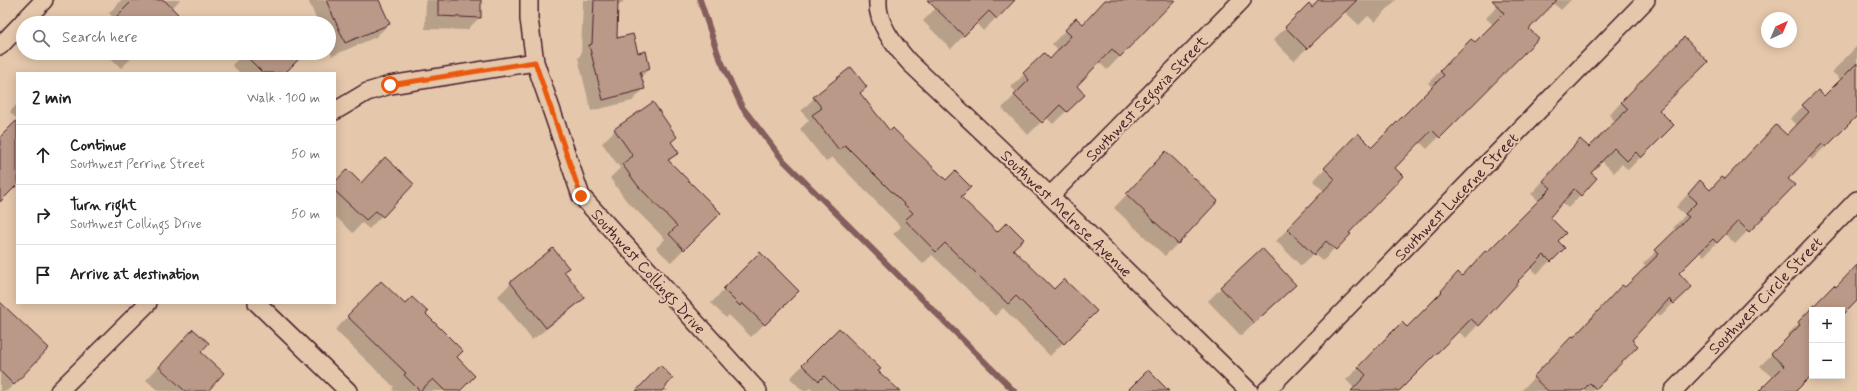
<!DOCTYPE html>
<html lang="en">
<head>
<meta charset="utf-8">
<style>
  :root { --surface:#fff; --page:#f6f6f6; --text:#222; --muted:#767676; --line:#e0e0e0 }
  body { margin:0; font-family:Mynerve,sans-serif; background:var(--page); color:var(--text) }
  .controls { position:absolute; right:12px; bottom:12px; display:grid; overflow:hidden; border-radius:0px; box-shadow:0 2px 10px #0003 }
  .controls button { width:36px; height:36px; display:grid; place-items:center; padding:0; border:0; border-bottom:1px solid var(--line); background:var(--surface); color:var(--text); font:20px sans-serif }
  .compass { position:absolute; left:1761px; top:12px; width:36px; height:36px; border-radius:50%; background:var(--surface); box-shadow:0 2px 10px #0003; rotate:44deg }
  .stop { position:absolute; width:12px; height:12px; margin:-9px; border:3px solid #ea580c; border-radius:50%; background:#fff }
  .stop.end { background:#ea580c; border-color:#fff; box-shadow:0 1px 4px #0008 }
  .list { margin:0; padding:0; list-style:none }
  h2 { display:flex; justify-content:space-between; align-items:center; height:52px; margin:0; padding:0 16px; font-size:17px }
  h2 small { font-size:13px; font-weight:400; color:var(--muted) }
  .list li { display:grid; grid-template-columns:26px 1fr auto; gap:12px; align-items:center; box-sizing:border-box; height:60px; padding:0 16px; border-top:1px solid var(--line) }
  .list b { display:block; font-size:15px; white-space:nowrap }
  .list p { margin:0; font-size:13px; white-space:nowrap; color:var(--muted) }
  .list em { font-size:13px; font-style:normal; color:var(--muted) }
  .icon { flex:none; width:22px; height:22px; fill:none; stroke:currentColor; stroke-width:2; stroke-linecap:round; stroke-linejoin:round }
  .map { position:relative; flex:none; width:1857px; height:391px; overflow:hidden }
  .search { position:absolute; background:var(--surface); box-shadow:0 2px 10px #0003; left:16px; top:16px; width:320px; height:44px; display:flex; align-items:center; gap:10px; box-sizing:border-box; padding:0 14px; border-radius:22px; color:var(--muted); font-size:15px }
  .panel { position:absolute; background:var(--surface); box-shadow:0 2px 10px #0003; left:16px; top:72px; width:320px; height:232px; border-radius:0px }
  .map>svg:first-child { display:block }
  .shadow { fill:#0003 }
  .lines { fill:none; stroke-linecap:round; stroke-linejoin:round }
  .stream { stroke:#845d5b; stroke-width:6 }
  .building { fill:#ba9988; stroke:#4a1f2b }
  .street-casing { stroke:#4a1f2b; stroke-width:20 }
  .street { stroke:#e5c8ac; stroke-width:17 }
  .route { stroke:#ea580c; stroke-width:5 }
  .labels { text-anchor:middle; stroke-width:4; stroke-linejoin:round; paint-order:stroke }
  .street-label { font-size:16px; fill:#4a1f2b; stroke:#e5c8ac }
</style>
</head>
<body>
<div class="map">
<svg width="1857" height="391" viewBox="0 0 1857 391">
  <rect width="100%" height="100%" fill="#e5c8ac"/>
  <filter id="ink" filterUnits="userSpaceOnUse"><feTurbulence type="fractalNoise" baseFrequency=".025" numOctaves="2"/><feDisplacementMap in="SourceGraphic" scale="8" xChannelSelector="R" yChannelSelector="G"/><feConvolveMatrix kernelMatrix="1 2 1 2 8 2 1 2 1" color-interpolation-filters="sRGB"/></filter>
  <g filter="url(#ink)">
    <!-- shadow -->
    <path class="shadow" d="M121 0H180L171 9 167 23H112L115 20 109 13Z
      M308 0H378L389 24 376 37 332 56 329 48V23H318Z
      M417 0H480V17L467 30 425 29 426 0Z
      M583 0H625L617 7 616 39 637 54 649 69 641 77 644 89 632 101 591 111 578 58 581 54Z
      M944 0H1007L1011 3 983 31 976 23 951 49 923 21Z
      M1108 0H1174L1107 70 1099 62 1075 86 1083 95 1053 124 1046 117 1028 135 1002 108 1017 93 1011 87 1044 55 1049 60 1059 50 1052 44 1076 19 1083 25Z
      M1320 0H1396L1375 22 1368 16 1359 25 1344 11 1294 61 1273 40 1309 5 1312 8Z
      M1504 0H1571L1561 10 1553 3 1528 29 1537 38 1427 149 1420 142 1394 168 1348 233 1323 261 1314 253 1301 266 1276 241 1324 191 1313 181 1346 146 1372 148 1433 88 1428 83 1471 40 1475 44 1493 25 1486 18Z
      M1857 46V114L1812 160 1808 156 1786 179 1793 185 1735 244 1725 234 1704 256 1699 252 1677 273 1691 287 1660 316 1656 312 1630 340 1636 346 1593 391H1521L1622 286 1625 289 1647 268 1643 264 1677 231 1673 228 1685 215 1676 207 1687 195 1700 182 1710 191 1787 137 1797 126 1790 119 1818 91 1824 97 1841 80 1832 72Z
      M1671 51 1658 110 1672 125 1628 170 1622 164 1614 173 1601 160 1590 173 1581 195 1568 208 1561 202 1549 217 1556 241 1563 248 1537 274 1530 267 1466 338 1458 331 1404 384 1406 385 1400 391H1352L1354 388 1346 380 1367 359 1407 328 1446 286 1462 277 1539 201 1531 194 1580 141 1589 149 1616 122 1609 115Z
      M106 53H137L121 68Z
      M244 53H303L283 73H240L232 65Z
      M859 93 890 132 960 197 1054 290 1095 311 1050 356 1003 308 995 316 932 255 923 264 893 234 901 227 832 157 826 162 800 129 809 120 801 111 814 98Z
      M17 104V119L10 112Z
      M615 130 676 137 671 143 677 153 668 162 720 213 671 262 656 248 665 239 625 199 610 178 620 168 602 143Z
      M1153 166 1178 243 1165 256 1114 208Z
      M372 171 412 184 369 229 362 223 353 233 335 216V183H361Z
      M553 249 563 272 583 298 570 311 532 340 498 296 511 283Z
      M760 253 798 291 751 337 729 315 726 318 711 303Z
      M1857 266V299L1842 315V310H1812V373L1795 391H1760L1773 378 1760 366 1789 337 1787 335Z
      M381 283 405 306 424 314 455 357 459 391H394L392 389 394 387 335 330Z
      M1221 288 1282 298 1241 336 1208 301Z
      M0 316 14 384 7 391H0Z
      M839 329 877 371 898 391H813L810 388 807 391H803L790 378Z
      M181 343 200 352 206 391H158L146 380Z
      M664 387 668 391H637Z"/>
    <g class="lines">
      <!-- stream -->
      <path class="stream" d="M700 0 718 54 742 107 783 160 1014 391"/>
    </g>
    <!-- building -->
    <path class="building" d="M133 0H164L178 14 168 23H110Z
      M326 0H379L390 24 345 43Z
      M438 0H481V18L438 16Z
      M594 0H618L617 38 633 34 638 53 646 51 650 69 640 72 645 89 603 100 589 45 592 44Z
      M927 0H1015L997 19 989 11 964 36Z
      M1105 0H1175L1120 57 1112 49 1077 86 1085 95 1067 112 1060 105 1042 123 1014 95 1029 80 1023 73 1044 53 1050 59 1071 36 1065 30 1076 18 1083 24Z
      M1318 0H1357L1307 49 1285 27 1309 3 1312 7Z
      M1492 0H1557L1529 29 1539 38 1440 138 1432 130 1395 168 1403 176 1349 233 1351 234 1336 250 1326 241 1314 255 1287 229 1335 179 1324 168 1358 133 1372 147 1444 75 1440 71 1471 39 1475 42 1504 13Z
      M1684 37 1708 62 1659 110 1674 125 1641 158 1636 152 1627 161 1614 148 1591 173 1597 178 1581 196 1574 189 1550 217 1566 233 1558 241 1565 248 1551 262 1544 255 1518 281 1519 282 1479 326 1471 319 1399 391H1351L1366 375 1358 367 1379 345 1402 322 1407 327 1442 292 1441 291 1458 272 1462 276 1485 251 1487 252 1551 188 1543 181 1580 139 1589 147 1628 109 1621 102Z
      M243 53H305L285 73H263Z
      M1857 63V116L1826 147 1822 144 1788 179 1795 185 1749 232 1738 221 1717 243 1713 239 1679 273 1692 287 1674 304 1669 299 1632 340 1638 346 1596 389 1590 383 1582 391H1548L1533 377 1572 336 1574 337 1622 285 1625 287 1659 254 1655 250 1689 217 1685 214 1697 202 1688 194 1700 180 1710 190 1722 177 1725 179 1776 125 1787 135 1809 112 1802 105 1818 90 1824 96Z
      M851 67 867 87 860 93 890 131 893 128 946 180 955 171 971 187 961 197 997 232 1007 222 1024 239 1013 249 1054 289 1064 279 1097 311 1064 344 1016 296 1008 304 945 243 936 252 905 220 913 213 845 145 839 150 812 115 822 108 813 97Z
      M653 102 677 137 671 142 679 153 668 160 721 213 684 250 669 234 677 226 638 186 622 164 633 156 614 129Z
      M17 120V185L0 202V137Z
      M1166 151 1218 201 1178 244 1126 194Z
      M385 157 414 184 383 217 376 211 366 220 335 191V182L347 169 361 183Z
      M553 248 569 268 564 271 585 298 546 328 510 282Z
      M1262 248 1296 285 1254 323 1220 287Z
      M760 252 799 291 765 325 742 303 740 306 723 289Z
      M1857 265V301L1842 316V310H1812V375L1796 391H1759L1784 366 1771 354 1800 325 1798 322 1834 285 1836 287Z
      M381 281 405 304 412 297 428 312 426 314 463 351 457 357 475 376 460 391H445L433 379 420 391 404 375 406 373 347 316Z
      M0 302 49 348 14 385 0 371Z
      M839 328 881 369 878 371 900 391H839L824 376 819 381 802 365Z
      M193 329 209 343 201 352 224 373 208 391H185L159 367Z
      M660 365 673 378 662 391H636Z
      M1148 370 1169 391H1127Z"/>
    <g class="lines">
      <!-- street casing -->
      <g class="street-casing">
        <path id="street" d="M529 0V19L535 62 581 196 758 391
          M878 0C876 23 895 46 909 62L1050 196 1249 391
          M0 46 44 0
          M335 111 367 92 390 85 535 62
          M1050 196 1242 0
          M257 303 348 391
          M59 391 148 303
          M1266 391 1646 0
          M1673 391 1857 200"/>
      </g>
      <!-- street -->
      <use href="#street" class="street"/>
    </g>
  </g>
  <g class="lines" filter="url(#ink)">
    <!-- route -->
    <path class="route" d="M390 85 535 62 581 196"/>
  </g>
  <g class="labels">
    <!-- street labels -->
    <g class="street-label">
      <text transform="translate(1146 98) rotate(-46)" y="6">Southwest Segovia Street</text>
      <text transform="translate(1456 196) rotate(-46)" y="6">Southwest Lucerne Street</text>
      <text transform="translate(1067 213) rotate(44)" y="6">Southwest Melrose Avenue</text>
      <text transform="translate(649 271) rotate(48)" y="6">Southwest Collings Drive</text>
      <text transform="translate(1765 295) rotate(-46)" y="6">Southwest Circle Street</text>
    </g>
  </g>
</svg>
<div class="controls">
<button>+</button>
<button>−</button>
</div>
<svg class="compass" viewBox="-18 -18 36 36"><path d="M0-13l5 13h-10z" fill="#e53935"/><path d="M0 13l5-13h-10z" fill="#767676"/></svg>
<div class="stop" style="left:390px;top:85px"></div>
<div class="stop end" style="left:581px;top:196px"></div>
<div class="search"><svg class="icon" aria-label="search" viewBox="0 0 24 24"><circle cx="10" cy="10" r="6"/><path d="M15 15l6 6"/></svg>Search here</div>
<section class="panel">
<h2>2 min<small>Walk · 100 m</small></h2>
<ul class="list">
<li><svg class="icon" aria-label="ahead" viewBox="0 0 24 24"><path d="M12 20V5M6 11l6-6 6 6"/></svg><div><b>Continue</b><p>Southwest Perrine Street</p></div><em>50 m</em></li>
<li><svg class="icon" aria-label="right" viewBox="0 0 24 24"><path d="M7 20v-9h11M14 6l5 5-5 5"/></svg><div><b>Turn right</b><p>Southwest Collings Drive</p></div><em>50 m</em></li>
<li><svg class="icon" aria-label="arrive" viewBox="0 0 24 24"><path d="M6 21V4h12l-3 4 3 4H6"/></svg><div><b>Arrive at destination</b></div></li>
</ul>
</section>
</div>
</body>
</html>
